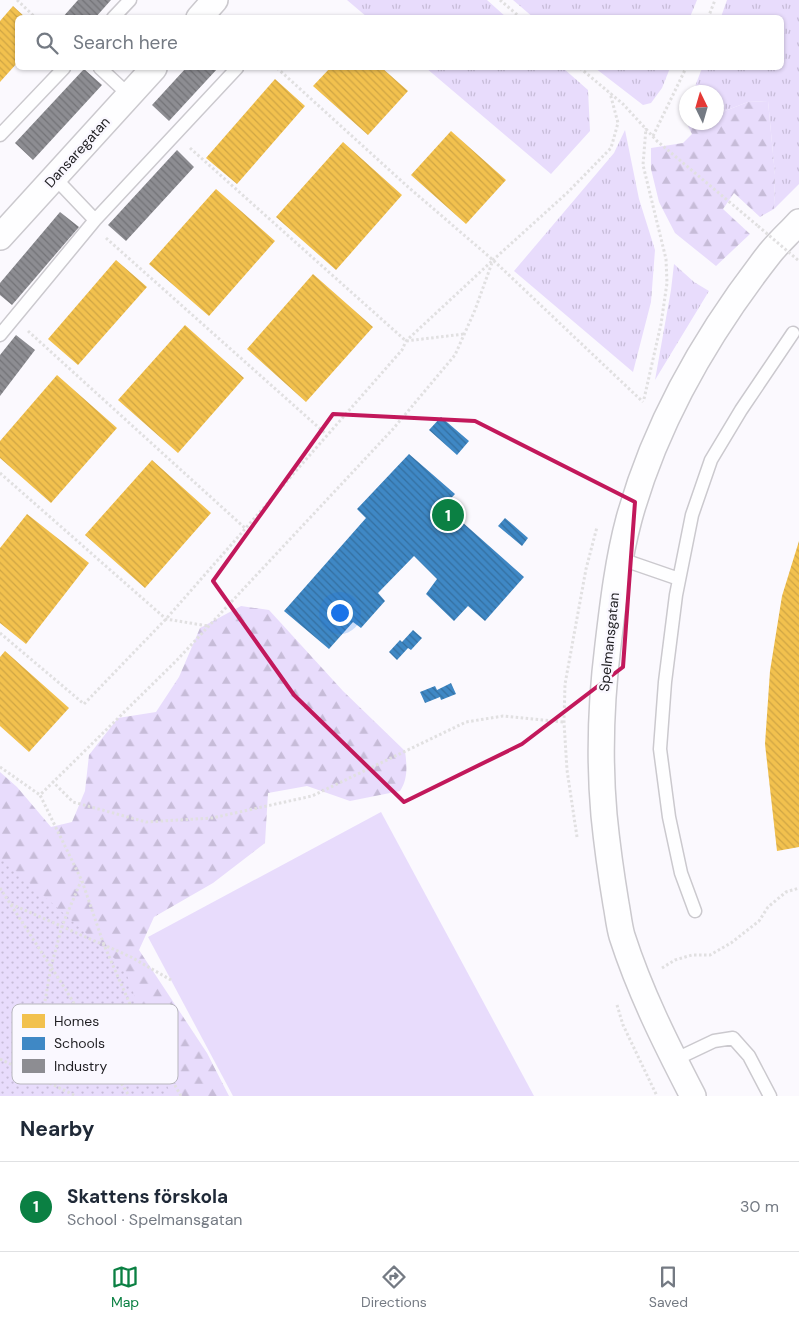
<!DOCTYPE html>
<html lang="en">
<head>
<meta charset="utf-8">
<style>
  :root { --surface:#fff; --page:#f6f6f7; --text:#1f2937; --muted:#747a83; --line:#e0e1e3; --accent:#0b8043 }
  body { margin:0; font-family:"DM Sans",sans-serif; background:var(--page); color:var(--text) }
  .compass { position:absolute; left:679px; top:85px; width:45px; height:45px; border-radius:50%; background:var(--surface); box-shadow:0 1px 4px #0004; rotate:355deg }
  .you { position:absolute; left:339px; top:612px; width:18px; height:18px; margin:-12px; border:4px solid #fff; border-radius:50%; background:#1a73e8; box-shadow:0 0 0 8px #1a73e833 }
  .badge { display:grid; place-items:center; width:32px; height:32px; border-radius:50%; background:var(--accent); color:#fff; font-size:16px; font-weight:700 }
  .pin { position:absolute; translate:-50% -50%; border:2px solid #fff; box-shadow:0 1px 5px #0006 }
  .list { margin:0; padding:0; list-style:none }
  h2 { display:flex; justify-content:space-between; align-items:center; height:65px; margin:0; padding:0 20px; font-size:21px }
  h2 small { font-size:16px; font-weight:400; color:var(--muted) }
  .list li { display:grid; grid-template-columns:32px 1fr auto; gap:15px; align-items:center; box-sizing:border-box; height:90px; padding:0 20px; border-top:1px solid var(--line) }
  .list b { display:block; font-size:19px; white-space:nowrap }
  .list p { margin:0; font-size:16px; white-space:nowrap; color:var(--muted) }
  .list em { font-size:16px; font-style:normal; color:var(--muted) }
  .icon { flex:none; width:28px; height:28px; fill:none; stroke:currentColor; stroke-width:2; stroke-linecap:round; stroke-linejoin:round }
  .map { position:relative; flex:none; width:799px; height:1096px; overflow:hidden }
  .search { position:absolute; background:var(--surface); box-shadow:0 1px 4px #0004; left:15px; right:15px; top:15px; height:55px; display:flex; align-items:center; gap:12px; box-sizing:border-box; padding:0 18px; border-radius:8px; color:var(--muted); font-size:19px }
  .sheet { height:155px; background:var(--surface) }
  nav { display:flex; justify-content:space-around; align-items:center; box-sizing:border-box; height:70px; border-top:1px solid var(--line); background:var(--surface); font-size:14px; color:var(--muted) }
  nav a { display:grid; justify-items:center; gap:2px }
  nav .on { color:var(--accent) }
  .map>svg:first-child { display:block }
  .grass { fill:url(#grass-tufts) }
  .forest { fill:url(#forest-firs) }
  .park { fill:url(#park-dots) }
  .pitch { fill:#e8dcfc }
  .homes { fill:url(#homes-back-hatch) }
  .schools { fill:url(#schools-back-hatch) }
  .industry { fill:url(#industry-back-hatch) }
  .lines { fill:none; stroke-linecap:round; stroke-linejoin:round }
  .service-casing { stroke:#cbc9ce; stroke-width:15 }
  .minor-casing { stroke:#cbc9ce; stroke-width:28 }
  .path { stroke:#e1e0e1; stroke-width:3; stroke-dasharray:2.5 2.5; stroke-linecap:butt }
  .service { stroke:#fefeff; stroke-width:12 }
  .minor { stroke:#fefeff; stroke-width:25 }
  .path-bridge { stroke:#e1e0e1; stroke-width:3; stroke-dasharray:2.5 2.5; stroke-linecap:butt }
  .marked { fill:none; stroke:#c2185b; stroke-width:4; stroke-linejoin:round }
  .labels { text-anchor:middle; stroke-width:5; stroke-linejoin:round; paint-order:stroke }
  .street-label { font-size:14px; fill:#1f1e22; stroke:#faf8ff }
  .key { fill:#faf8ff; stroke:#b8b7bd; stroke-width:1 }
  .key-label { font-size:14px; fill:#1f1e22 }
</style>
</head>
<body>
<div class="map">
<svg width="799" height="1096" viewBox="0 0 799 1096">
  <defs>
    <pattern id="grass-tufts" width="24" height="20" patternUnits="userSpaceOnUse" patternTransform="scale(1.25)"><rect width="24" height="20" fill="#e8dcfc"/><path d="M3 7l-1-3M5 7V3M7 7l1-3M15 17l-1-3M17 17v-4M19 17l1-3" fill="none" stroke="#c7bcd8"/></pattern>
    <pattern id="forest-firs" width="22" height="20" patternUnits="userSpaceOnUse" patternTransform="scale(1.25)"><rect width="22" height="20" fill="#e8dcfc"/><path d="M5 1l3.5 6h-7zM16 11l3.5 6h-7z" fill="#c7bcd8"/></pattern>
    <pattern id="park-dots" width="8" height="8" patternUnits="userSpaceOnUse" patternTransform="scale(1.25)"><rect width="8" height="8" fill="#e8dcfc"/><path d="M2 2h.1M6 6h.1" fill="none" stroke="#c7bcd8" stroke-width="1.8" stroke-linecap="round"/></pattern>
    <pattern id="homes-back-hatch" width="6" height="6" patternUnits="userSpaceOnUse" patternTransform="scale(1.25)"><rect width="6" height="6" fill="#f2c14e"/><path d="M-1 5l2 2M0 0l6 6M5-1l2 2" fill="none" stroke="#cfa544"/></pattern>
    <pattern id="schools-back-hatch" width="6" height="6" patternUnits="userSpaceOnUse" patternTransform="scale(1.25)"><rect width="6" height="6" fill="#3f88c5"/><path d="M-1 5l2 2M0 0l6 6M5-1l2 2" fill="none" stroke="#346fa0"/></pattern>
    <pattern id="industry-back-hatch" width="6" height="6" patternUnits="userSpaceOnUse" patternTransform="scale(1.25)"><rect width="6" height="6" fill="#8d8d92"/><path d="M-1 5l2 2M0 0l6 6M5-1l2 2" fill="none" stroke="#737377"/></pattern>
  </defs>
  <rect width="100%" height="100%" fill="#fbf9fe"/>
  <!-- grass -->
  <path class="grass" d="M347 0H487L506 17H367Z
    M513 0H697L690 17 534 18Z
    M727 0H799V184L774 209 775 175 768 101 748 102 717 114 716 92H693L702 68H782V18L721 17Z
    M426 68H563L588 90 590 131 551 174Z
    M595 68H670L662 88 651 103 643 105Z
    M625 130 639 199 655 250 651 302 633 372 514 271 614 153Z
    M674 264 694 282 709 291 655 380 671 290Z"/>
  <!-- forest -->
  <path class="forest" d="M768 101 775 175 774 209 760 217 734 193 723 209 750 234 716 266 675 233 659 202 651 169V148L683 143 692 134 688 126 696 123 716 122 717 114 748 102Z
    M241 606 269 610 343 691 405 751C407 766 408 779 400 791L350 801 307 786 268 793 265 843 213 883 154 917 139 950 207 1053 229 1096H0V772L17 787 51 827 72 822 85 791 89 755 118 718 156 712 179 677 200 628Z"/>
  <!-- park -->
  <path class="park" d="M0 857 124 967 171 1096H0Z"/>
  <!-- pitch -->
  <path class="pitch" d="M381 812 534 1096H233L148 937Z"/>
  <!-- homes -->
  <path class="homes" d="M13 6 26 18H18V62L0 82V21Z
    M330 68H382L408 91 368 135 313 86Z
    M275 79 305 106 237 184 206 158Z
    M451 131 506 180 466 224 411 175Z
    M343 142 402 195 336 270 276 217Z
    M216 189 275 241 209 316 149 264Z
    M116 260 147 287 78 365 48 339Z
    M313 274 373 327 306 402 247 349Z
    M185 325 244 378 178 453 118 400Z
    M57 375 117 428 51 503 0 458V441Z
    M152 460 211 513 145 588 85 535Z
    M27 514 89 563 26 644 0 623V548Z
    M799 541V847L777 851 765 744 770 671 782 596Z
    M5 651 69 708 29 752 0 726V657Z"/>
  <!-- schools -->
  <path class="schools" d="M441 417 469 441 457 455 429 430Z
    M409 454 455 494 444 506 524 577 485 621 468 606 454 621 426 594 437 579 414 556 378 593 385 601 361 628 353 622 329 649 284 611 366 518 357 509Z
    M505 518 528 538 522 546 498 526Z
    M413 630 422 638 411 650 408 648 397 660 389 652 400 640 402 642Z
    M451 683 456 694 441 700 440 697 425 703 420 692 435 686 437 690Z"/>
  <!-- industry -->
  <path class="industry" d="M78 0H111L95 18H62Z
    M186 68H218L169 121 152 105Z
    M84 69 102 85 33 160 15 143Z
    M177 150 194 167 126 241 108 225Z
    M60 212 79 227 12 305 0 295V283Z
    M16 335 35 350 0 396V355Z"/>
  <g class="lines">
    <!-- service casing -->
    <g class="service-casing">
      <path id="service" d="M113 18 130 0
        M100 68 129 95
        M0 135 64 68
        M54 177 95 220 237 68
        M0 335 95 220
        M621 559 679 579
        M695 911 681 873 669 817 660 749 665 682 676 595 692 515 711 460 741 410 793 333
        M674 1060 714 1041 733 1038 749 1056 770 1096"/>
    </g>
    <!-- minor casing -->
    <g class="minor-casing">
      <path id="minor" d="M199 18 215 0
        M0 237 154 68
        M693 1096C666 1044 640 992 622 936 619 926 618 914 616 904 611 874 607 845 604 815 599 758 601 701 608 645 613 603 618 560 629 519 656 421 708 332 770 253 779 242 790 232 799 222"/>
    </g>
    <!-- path -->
    <path class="path" d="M17 0 36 18
      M500 0 521 18
      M708 18 715 0
      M277 68 407 186 493 260 643 402
      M580 68 623 104 657 141 758 226
      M653 136 686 68
      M190 148 406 341 464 334
      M106 238 326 434
      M28 331 246 529
      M644 399 661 324 667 283 666 259 643 165 646 128
      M0 473 166 619 208 626
      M0 633 84 704 166 619 402 350 406 341 492 261
      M0 767 40 795
      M52 781 73 802 146 822 212 818 312 796 466 722 503 716 564 722
      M577 837 567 770 564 722 565 684 586 569 597 527
      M0 888 66 990 129 1096
      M11 904 131 957 171 980
      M662 968 675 960 692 955H710L731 943 759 921 768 907 786 892 799 888
      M617 1005 623 1025 657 1096
      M0 1059 76 1096
      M32 1075 51 967 62 926 81 881
      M181 1096 133 1011 104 945 82 881 40 795 177 660 393 429 455 355 475 310 493 260 567 193 611 148 618 123 610 93"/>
    <!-- service -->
    <use href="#service" class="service"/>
    <!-- minor -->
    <use href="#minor" class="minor"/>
    <!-- path-bridge -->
    <path class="path-bridge" d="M758 226 799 261"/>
  </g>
  <!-- marked area -->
  <path class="marked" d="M333 414 475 421 635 502 623 667 522 744 404 802 294 695 213 581Z"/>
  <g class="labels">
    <!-- street labels -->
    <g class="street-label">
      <text transform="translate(77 152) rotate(-48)" y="5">Dansaregatan</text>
      <text transform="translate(609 642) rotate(-84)" y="5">Spelmansgatan</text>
    </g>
  </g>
  <!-- legend -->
  <rect x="12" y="1004" width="166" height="80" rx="8" class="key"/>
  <rect x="22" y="1014" width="23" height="14" fill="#f2c14e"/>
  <rect x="22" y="1037" width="23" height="13" fill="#3f88c5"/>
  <rect x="22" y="1059" width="23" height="14" fill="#8d8d92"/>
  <g class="key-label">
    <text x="54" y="1026">Homes</text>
    <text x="54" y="1048">Schools</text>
    <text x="54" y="1071">Industry</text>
  </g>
</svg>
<svg class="compass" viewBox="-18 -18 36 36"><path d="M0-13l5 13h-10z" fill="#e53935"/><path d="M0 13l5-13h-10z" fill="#747a83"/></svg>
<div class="you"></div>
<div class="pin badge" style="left:448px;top:515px">1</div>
<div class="search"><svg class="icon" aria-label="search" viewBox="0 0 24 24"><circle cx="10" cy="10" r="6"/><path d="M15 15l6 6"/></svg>Search here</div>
</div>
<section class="sheet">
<h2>Nearby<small></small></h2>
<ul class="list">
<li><span class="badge">1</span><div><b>Skattens förskola</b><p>School · Spelmansgatan</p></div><em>30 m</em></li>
</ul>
</section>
<nav>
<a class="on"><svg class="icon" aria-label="map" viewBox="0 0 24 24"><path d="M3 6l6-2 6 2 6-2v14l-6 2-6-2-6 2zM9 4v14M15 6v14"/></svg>Map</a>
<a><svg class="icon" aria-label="directions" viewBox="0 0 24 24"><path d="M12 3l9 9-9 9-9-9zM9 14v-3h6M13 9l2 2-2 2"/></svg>Directions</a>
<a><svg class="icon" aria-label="saved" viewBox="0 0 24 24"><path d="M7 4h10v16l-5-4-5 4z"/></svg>Saved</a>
</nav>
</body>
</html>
